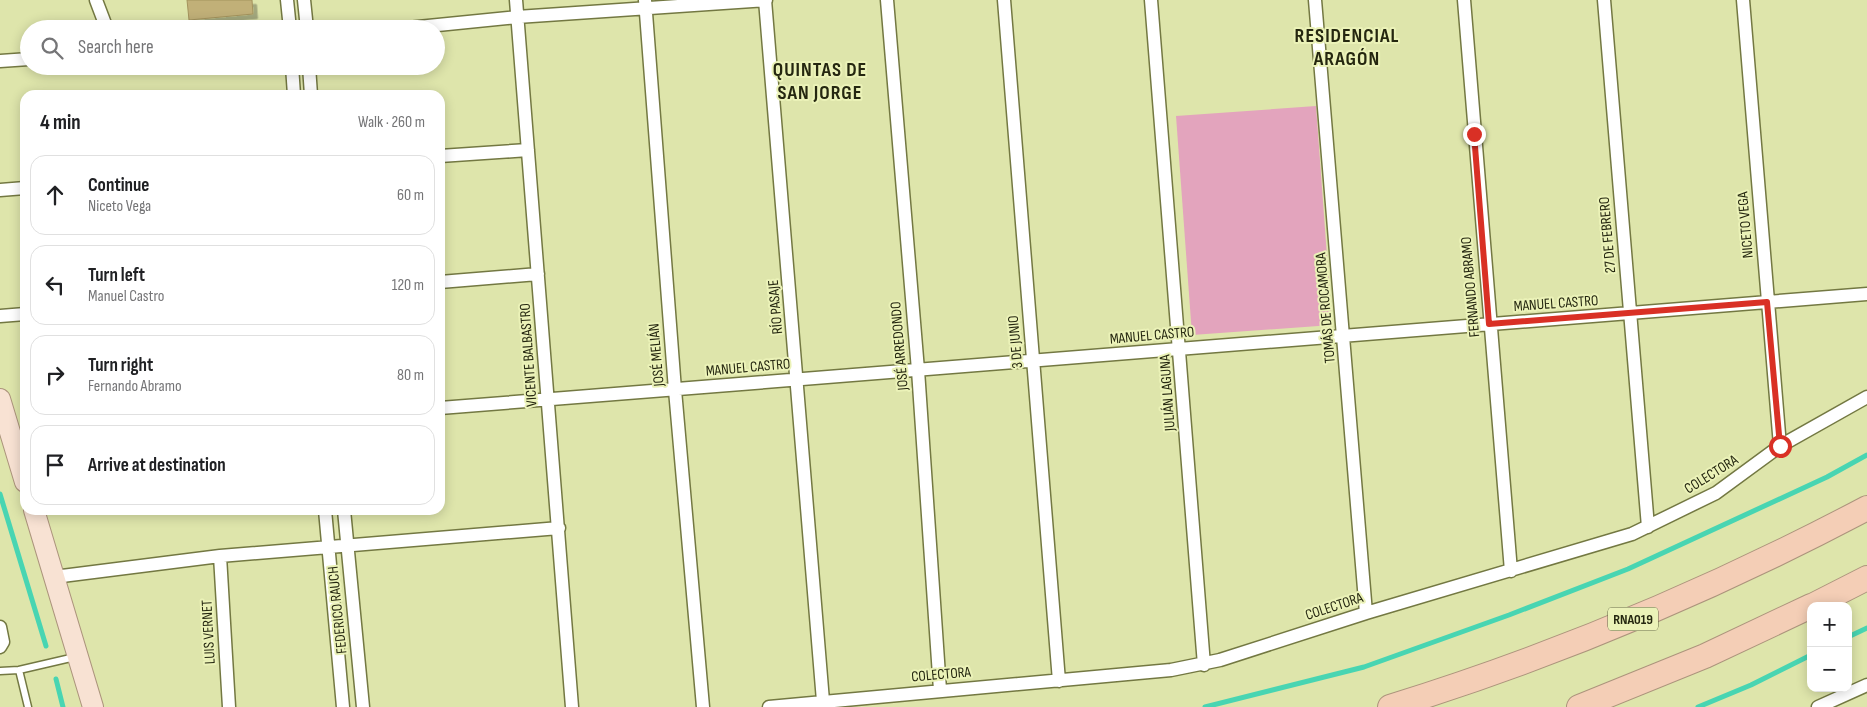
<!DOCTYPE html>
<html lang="en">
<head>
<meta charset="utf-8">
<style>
  :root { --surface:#fff; --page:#f2f2f2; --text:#202124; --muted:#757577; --line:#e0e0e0 }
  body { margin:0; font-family:"Sofia Sans Condensed",sans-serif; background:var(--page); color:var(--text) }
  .controls { position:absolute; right:15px; bottom:15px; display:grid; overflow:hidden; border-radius:10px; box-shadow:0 2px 12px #0003 }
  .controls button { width:45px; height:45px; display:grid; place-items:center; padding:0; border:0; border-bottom:1px solid var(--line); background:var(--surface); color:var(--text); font:25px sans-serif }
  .stop { position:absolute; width:15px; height:15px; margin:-11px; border:4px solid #d93025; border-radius:50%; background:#fff }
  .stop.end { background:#d93025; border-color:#fff; box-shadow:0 1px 5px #0008 }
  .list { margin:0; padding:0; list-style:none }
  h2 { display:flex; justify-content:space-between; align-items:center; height:65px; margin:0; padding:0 20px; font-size:21px }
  h2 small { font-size:16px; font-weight:400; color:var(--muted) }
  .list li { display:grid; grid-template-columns:32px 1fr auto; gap:15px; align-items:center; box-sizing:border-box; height:80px; margin:0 10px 10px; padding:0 10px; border:1px solid var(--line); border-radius:15px }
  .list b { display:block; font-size:19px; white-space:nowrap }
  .list p { margin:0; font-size:16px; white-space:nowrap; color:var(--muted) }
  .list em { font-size:16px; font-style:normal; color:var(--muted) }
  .icon { flex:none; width:28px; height:28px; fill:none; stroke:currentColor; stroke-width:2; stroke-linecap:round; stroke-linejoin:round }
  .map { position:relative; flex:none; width:1867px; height:707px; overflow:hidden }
  .search { position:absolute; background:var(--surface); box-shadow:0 2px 12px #0003; left:20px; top:20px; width:425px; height:55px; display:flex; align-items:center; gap:12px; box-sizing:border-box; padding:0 18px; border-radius:28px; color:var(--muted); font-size:19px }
  .panel { position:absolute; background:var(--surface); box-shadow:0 2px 12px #0003; left:20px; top:90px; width:425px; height:425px; border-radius:15px }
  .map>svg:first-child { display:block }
  .green { fill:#e3a4bd }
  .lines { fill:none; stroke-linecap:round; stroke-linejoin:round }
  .stream { stroke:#48d5b2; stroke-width:5 }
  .building { fill:#c1b078; stroke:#a4935d; filter:url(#shadow) }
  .service-casing { stroke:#737842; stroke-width:9 }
  .minor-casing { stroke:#737842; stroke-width:15 }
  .primary-casing { stroke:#ac947c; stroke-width:22 }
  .motorway-casing { stroke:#ac947c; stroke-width:26 }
  .service { stroke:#fff; stroke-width:6 }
  .minor { stroke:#fff; stroke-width:12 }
  .primary { stroke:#f8e2d3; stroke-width:20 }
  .motorway { stroke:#f4ceb6; stroke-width:24 }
  .route { stroke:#d93025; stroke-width:6 }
  .labels { text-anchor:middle; stroke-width:4; stroke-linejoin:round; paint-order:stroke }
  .shield { fill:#ebf2b8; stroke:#606442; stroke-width:1 }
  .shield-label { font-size:14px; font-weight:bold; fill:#252710 }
  .street-label { font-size:15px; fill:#252710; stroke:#ebf2b8 }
  .district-label { font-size:20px; font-weight:bold; letter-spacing:1px; fill:#252710; stroke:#ebf2b8 }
</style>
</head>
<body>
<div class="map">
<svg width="1867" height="707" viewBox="0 0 1867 707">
  <defs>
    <filter id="shadow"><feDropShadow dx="4.5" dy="4.5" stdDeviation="0" flood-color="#0004"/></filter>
  </defs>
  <rect width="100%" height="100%" fill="#dee5ab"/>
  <!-- green -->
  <path class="green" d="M1316 106 1332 325 1192 335 1176 116Z"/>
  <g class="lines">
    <!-- stream -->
    <path class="stream" d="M0 494 46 646
      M1848 637 1867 628
      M56 679 63 707
      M1205 707 1364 667 1509 615 1628 569 1827 477 1867 455
      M1698 707 1751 685 1811 655"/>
  </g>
  <!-- building -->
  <path class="building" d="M187 0H252L253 14 189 20Z"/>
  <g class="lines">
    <!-- service casing -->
    <g class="service-casing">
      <path id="service" d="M19 670 28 707
        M0 671 19 670 75 657"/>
    </g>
    <!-- minor casing -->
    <g class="minor-casing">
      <path id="minor" d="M96 0 107 29
        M287 0 290 29
        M304 0 307 29
        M516 0 572 707
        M645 0 675 390 703 707
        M765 0 823 701
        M887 0 918 370 940 690
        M1004 0 1059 681
        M1151 0 1204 665
        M1315 0 1366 613
        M1464 0 1511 571
        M1604 0 1648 527
        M1743 0 1780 446
        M398 29 517 17 766 0
        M0 61 29 59
        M292 66 294 95
        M309 66 311 95
        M440 156 528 150
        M0 190 25 188
        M440 282 538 274
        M0 316 25 314
        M440 408 1867 294
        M325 510 343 707
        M344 510 363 707
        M220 556 229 707
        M54 577 220 556 559 528
        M0 627 3 642 0 647
        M769 707 1171 670 1220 660 1366 613 1632 534 1716 493 1780 446 1867 397
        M1818 707 1867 685"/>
    </g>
    <!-- primary casing -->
    <g class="primary-casing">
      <path id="primary" d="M0 399 25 482
        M34 510 93 707"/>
    </g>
    <!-- motorway casing -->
    <g class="motorway-casing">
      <path id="motorway" d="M1812 606 1867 578
        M1390 707C1555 656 1714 589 1867 508
        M1579 707 1705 656 1811 606"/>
    </g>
    <!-- service -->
    <use href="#service" class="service"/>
    <!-- minor -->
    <use href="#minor" class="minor"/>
    <!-- primary -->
    <use href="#primary" class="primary"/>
    <!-- motorway -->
    <use href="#motorway" class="motorway"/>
  </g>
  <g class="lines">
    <!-- route -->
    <path class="route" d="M1474 134 1489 324 1767 302 1780 446"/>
  </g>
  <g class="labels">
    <!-- shield labels -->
    <rect class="shield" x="1608" y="607.5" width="50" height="23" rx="4"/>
    <g class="shield-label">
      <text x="1633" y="624">RNA019</text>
    </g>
    <!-- street labels -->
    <g class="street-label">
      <text transform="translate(1745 225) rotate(-95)" y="5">NICETO VEGA</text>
      <text transform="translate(1607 235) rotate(-95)" y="5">27 DE FEBRERO</text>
      <text transform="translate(1470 287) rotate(-95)" y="5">FERNANDO ABRAMO</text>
      <text transform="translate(1556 303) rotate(-4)" y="5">MANUEL CASTRO</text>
      <text transform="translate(775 307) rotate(-95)" y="5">RÍO PASAJE</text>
      <text transform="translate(1325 308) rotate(-95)" y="5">TOMÁS DE ROCAMORA</text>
      <text transform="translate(1152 335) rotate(-5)" y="5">MANUEL CASTRO</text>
      <text transform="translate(1015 342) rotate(-95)" y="5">3 DE JUNIO</text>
      <text transform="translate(899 346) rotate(-95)" y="5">JOSÉ ARREDONDO</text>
      <text transform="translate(528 355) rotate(-94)" y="5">VICENTE BALBASTRO</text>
      <text transform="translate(656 355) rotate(-95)" y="5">JOSÉ MELIÁN</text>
      <text transform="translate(748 367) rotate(-5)" y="5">MANUEL CASTRO</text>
      <text transform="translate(1167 393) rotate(-94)" y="5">JULIÁN LAGUNA</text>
      <text transform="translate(1711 474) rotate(-32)" y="5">COLECTORA</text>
      <text transform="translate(1334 606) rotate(-18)" y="5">COLECTORA</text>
      <text transform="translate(337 610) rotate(-96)" y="5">FEDERICO RAUCH</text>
      <text transform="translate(208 632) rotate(-93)" y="5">LUIS VERNET</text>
      <text transform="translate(941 674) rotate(-5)" y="5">COLECTORA</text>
    </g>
    <!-- district labels -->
    <g class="district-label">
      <text x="1347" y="42">RESIDENCIAL<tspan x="1347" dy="23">ARAGÓN</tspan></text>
      <text x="820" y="76">QUINTAS DE<tspan x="820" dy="23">SAN JORGE</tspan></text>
    </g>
  </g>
</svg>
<div class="controls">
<button>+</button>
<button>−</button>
</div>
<div class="stop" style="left:1780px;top:446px"></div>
<div class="stop end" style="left:1474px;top:134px"></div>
<div class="search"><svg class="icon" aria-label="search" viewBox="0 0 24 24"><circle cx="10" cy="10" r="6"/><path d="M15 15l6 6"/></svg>Search here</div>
<section class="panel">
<h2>4 min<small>Walk · 260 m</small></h2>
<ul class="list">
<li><svg class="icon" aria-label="ahead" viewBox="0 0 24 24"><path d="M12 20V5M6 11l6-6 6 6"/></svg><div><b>Continue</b><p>Niceto Vega</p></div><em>60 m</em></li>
<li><svg class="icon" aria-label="left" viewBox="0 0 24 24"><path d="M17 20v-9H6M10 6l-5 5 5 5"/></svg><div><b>Turn left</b><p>Manuel Castro</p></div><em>120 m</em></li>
<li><svg class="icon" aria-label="right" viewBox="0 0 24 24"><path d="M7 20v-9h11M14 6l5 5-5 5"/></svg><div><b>Turn right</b><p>Fernando Abramo</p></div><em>80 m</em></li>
<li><svg class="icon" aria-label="arrive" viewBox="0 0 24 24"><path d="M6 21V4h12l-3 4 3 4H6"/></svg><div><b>Arrive at destination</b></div></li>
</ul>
</section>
</div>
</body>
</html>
